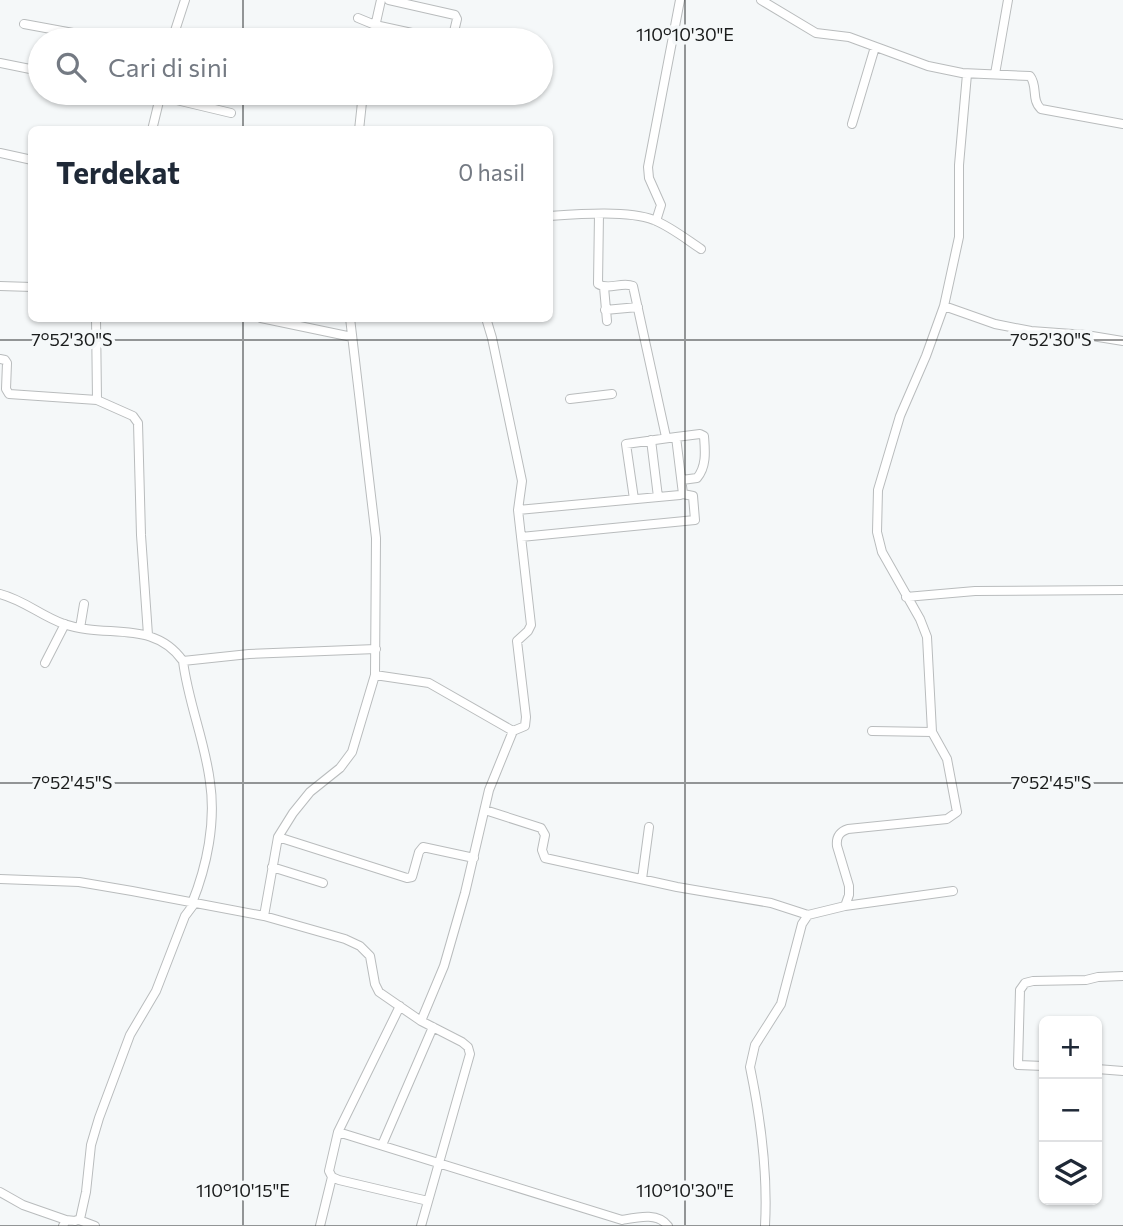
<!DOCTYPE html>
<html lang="id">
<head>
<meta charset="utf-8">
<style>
  :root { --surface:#fff; --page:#f2f2f3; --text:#1f2937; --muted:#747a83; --line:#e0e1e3 }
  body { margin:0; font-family:Commissioner,sans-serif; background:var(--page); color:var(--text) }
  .controls { position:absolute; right:21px; bottom:21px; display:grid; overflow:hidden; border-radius:10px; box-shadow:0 2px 5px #0004 }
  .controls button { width:63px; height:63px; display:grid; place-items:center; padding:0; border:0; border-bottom:2px solid var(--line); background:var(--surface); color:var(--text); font:35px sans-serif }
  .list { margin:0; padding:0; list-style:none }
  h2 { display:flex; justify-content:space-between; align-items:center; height:91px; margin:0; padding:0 28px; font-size:30px }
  h2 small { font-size:23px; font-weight:400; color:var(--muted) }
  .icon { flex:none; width:38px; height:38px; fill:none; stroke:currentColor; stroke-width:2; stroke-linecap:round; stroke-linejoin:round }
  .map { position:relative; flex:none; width:1123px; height:1226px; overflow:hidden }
  .search { position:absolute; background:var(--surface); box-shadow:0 2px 5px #0004; left:28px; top:28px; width:525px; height:77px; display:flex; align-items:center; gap:18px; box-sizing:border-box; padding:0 24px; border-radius:38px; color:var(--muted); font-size:26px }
  .panel { position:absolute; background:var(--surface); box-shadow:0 2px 5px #0004; left:28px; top:126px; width:525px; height:196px; border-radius:10px }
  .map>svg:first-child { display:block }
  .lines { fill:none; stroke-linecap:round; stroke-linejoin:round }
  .minor-casing { stroke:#b9bcbd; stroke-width:10 }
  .minor { stroke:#fff; stroke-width:8 }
  .ticks { fill:none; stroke:#1a1c1c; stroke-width:2; stroke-opacity:0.45 }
  .ticks-label { font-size:18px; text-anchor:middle; fill:#1a1c1c; stroke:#f5f8f9; stroke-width:7; stroke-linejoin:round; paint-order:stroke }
</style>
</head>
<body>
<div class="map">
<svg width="1123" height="1226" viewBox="0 0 1123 1226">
  <rect width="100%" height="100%" fill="#f5f8f9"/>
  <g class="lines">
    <!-- minor casing -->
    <g class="minor-casing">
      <path id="minor" d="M389 0 455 15 457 19 452 40
        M761 0 816 33 849 37 928 66 962 73 1030 76C1038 86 1031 100 1041 109L1123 124
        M358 18 375 25 444 40
        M24 24 111 40
        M315 39 320 40
        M172 40 185 0
        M372 40 381 0
        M0 63 40 71
        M995 74 1008 0
        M147 93 231 113
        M852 124 875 47
        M152 130 161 93
        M359 130 363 93
        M0 153 32 160
        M599 214 598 284C609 291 622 281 633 286L666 437
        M550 216C578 214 628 210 654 220 671 227 686 239 701 249
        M656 221 661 205 649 178 648 167 680 0
        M0 286 32 287
        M604 287 607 321
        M944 306 995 324 1031 331 1086 335 1123 341
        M605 310 638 307
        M261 318 352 337
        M486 318 492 338 522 481 518 510 531 625 528 631 517 641 526 717 525 726 513 731
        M0 359 5 360 7 363 6 389 9 394 97 400 96 318
        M570 399 612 394
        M97 400 133 416 138 423 141 535 148 635
        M676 437 700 434 704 436C705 450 707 466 697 478L682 480
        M651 440 658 497
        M518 510 680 495 683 494 676 437 626 444 634 499
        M521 537 695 520 693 496 683 494
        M0 594C24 600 41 616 64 624 107 639 153 619 183 661 188 702 205 741 210 782 216 822 207 866 192 903
        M906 597 975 591 1123 590
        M80 628 84 604
        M183 661 249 654 376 649
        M45 663 65 624
        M375 675 429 683 513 731 489 790 465 893 444 966 421 1021
        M872 731 932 732
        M485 810 541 828 545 835 542 850 545 858 677 887 771 903 808 915 845 906 953 891
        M278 837 407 878 412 877 419 852 423 847 474 858
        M272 867 323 883
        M0 879 79 882 132 891 264 916 345 939 360 946 370 956 375 984 379 992 421 1021 462 1042 468 1047 470 1054 421 1226
        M642 879 649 827
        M845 906 849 895V886L837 846C836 837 839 832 848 829L947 819 957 812 947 759 932 732 927 637 920 619 882 552 877 532 878 490 900 416 926 356 944 306 959 237V165L967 74
        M264 916 278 837 293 813 310 792 340 768 352 752 375 675 376 538 350 318
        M400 1006 338 1132 329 1171 332 1177 339 1180 428 1201
        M1044 1066 1018 1065 1020 990 1025 983 1033 981 1086 980 1098 977 1123 976
        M1097 1069 1123 1071
        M338 1132 622 1220C638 1217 658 1212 668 1226
        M382 1145 433 1027
        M0 1192 23 1205 66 1220
        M79 1220 95 1226
        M63 1226 66 1220 75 1221 80 1219 86 1192 91 1145 99 1118 130 1035 156 991 185 916 194 904
        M320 1226 332 1177
        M765 1226C768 1172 761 1120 750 1067L755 1045 781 1004 802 924 808 915"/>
    </g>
    <!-- minor -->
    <use href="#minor" class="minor"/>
  </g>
  <!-- ticks -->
  <path class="ticks" d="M243 0V40M685 0V1226M243 93V130M243 318V1226M0 340H1123M0 783H1123M0 1226H1123"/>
  <g class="ticks-label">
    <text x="685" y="41">110°10'30"E</text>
    <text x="72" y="346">7°52'30"S</text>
    <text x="1051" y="346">7°52'30"S</text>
    <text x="72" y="789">7°52'45"S</text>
    <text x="1051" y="789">7°52'45"S</text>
    <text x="243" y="1197">110°10'15"E</text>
    <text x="685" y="1197">110°10'30"E</text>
  </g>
</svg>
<div class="controls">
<button>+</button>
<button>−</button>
<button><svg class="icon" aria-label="layers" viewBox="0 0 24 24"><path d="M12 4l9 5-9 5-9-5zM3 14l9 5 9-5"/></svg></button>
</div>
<div class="search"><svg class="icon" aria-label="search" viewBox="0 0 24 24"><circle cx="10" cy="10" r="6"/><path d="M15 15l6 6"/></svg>Cari di sini</div>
<section class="panel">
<h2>Terdekat<small>0 hasil</small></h2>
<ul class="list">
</ul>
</section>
</div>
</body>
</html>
